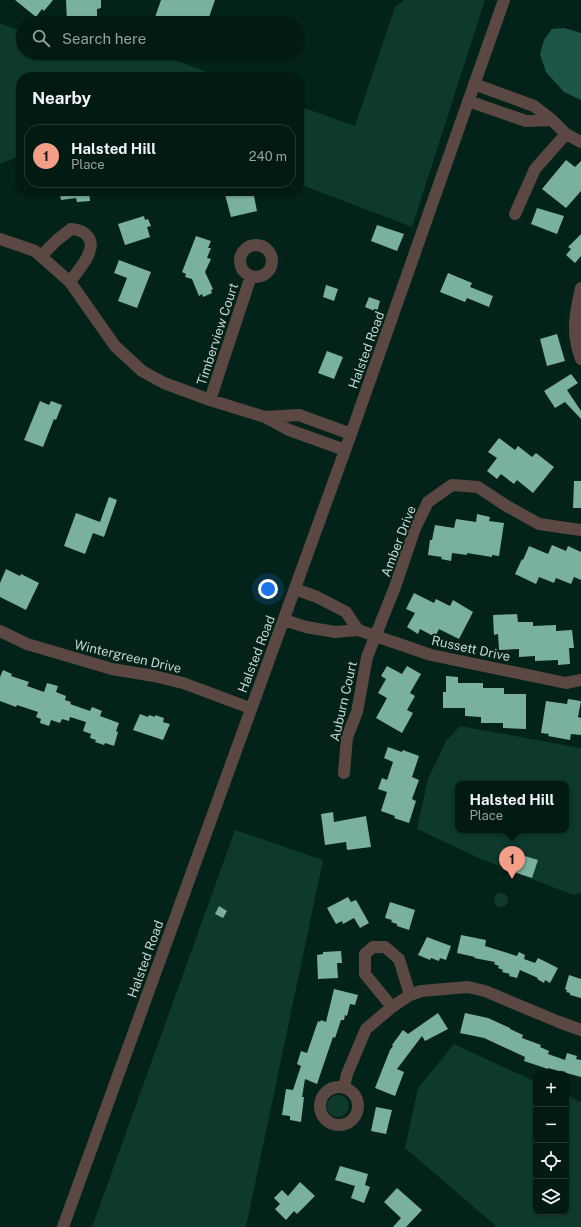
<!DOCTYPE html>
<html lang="en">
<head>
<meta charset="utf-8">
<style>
  :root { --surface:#021a14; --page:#0c231d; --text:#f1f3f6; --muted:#96a1a0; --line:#233834; --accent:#f49e87 }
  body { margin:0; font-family:"Public Sans",sans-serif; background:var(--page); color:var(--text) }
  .controls { position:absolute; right:12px; bottom:12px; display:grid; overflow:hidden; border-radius:8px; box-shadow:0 1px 3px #0004 }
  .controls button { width:36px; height:36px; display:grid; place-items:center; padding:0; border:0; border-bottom:1px solid var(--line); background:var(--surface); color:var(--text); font:20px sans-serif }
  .you { position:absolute; left:268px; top:589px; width:14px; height:14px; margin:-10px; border:3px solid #fff; border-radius:50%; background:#1a73e8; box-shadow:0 0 0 6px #1a73e833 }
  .badge { display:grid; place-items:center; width:26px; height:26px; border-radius:50%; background:var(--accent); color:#111; font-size:13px; font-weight:700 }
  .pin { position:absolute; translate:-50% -33px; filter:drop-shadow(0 1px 2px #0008) }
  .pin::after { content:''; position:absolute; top:21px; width:14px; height:12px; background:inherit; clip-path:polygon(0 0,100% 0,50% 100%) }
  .popup { position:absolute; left:455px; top:781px; width:114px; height:52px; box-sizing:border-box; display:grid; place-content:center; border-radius:8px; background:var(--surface); filter:drop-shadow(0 1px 3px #0005); font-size:13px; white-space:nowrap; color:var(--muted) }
  .popup b { font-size:15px; color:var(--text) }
  .popup::after { content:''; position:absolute; left:50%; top:100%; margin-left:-8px; border:8px solid transparent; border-top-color:var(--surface) }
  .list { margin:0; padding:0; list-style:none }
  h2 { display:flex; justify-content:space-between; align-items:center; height:52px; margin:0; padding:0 16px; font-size:17px }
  h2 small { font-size:13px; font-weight:400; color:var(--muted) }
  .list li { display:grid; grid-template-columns:26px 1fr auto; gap:12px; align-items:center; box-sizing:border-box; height:64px; margin:0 8px 8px; padding:0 8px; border:1px solid var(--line); border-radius:16px }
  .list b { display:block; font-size:15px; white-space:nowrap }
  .list p { margin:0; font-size:13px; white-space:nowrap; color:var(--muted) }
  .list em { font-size:13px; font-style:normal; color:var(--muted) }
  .icon { flex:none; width:22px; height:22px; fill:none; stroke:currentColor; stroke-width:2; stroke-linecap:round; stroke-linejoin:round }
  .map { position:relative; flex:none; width:581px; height:1227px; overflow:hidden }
  .search { position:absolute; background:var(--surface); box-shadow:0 1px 3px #0004; left:16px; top:16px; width:288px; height:44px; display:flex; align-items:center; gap:10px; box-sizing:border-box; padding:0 14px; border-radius:22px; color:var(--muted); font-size:15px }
  .panel { position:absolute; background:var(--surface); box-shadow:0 1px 3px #0004; left:16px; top:72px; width:288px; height:124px; border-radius:16px }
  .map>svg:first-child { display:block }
  .green { fill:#0e392d; fill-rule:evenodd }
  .water { fill:#1d5646 }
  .building { fill:#79b19e }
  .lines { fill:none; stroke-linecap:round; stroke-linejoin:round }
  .minor { stroke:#5c4842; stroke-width:12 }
  .labels { text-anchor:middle; stroke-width:4; stroke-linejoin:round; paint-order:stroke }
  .street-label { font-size:13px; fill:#c5d6d0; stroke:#03221a }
</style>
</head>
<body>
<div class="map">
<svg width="581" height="1227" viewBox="0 0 581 1227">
  <rect width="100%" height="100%" fill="#03221a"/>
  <!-- green -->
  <path class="green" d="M404 0H485L412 227 299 184V106L355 126 395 7Z
    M0 23 23 32V53H80L92 57 94 53H156L221 77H21V155L0 164Z
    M460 726 581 748V893L573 895 481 859 417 829 428 779 446 741ZM458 784H566V830H458Z
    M235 830 323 860 246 1227H92Z
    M494 900a7 7 0 1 1 14 0a7 7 0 1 1-14 0Z
    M454 1044 536 1082V1212H566V1095L581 1102V1227H497L405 1148 418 1088Z
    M327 1106a11 11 0 1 1 22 0a11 11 0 1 1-22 0Z"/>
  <!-- water -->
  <path class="water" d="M564 28 581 33V100L564 92 546 72 540 54 544 40 552 29Z"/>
  <!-- building -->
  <path class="building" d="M15 0H53L44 11 42 9 36 17Z
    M66 0H101V8L97 9V23H67Z
    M161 0H215L207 23H153Z
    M566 160 575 167 581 161V191L566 208 542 189Z
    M59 191H89L90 201 77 202 76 198 61 200Z
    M224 191H253L257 211 231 217Z
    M537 208 564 216 557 234 531 224Z
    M144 216 145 220 148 219 151 226 147 227 150 237 125 245 118 224Z
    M377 225 404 234 397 251 371 241Z
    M581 234V256L575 263 566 255 571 249 568 247Z
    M196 236 211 241 208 248H211L207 258 211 259 205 272 213 289 211 290 212 293 203 297 202 294 199 296 192 279 185 277 186 274 182 272Z
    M119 260 151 272 137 308 118 301 127 278 114 273Z
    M448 273 472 283 470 287 493 296 489 307 467 298 465 302 440 292Z
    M326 285 338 289 334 301 323 297Z
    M369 297 380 301 377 312 365 307Z
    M557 334 565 361 547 366 540 339Z
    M327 351 343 357 334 379 318 373Z
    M571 374 578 383 567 390 581 411V419L565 402 555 408 544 391Z
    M40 401 49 405 51 401 62 405 56 420 54 419 43 447 24 440Z
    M499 438 515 450 518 446 532 457 536 453 554 467 533 493 517 480 514 484 501 474 497 479 487 471 497 458 488 452Z
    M574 481H581V508H573Z
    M109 497 117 500 104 537 93 533 85 554 64 546 76 513 100 522Z
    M477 514 490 517 489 521 504 523 499 556 492 555V557L467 553V555L452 553 451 561 441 559 442 557 428 555 430 540H432L435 525 454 528 456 519 476 522Z
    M552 545 566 551 568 546 581 552V580L574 577 571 584 556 578 554 583 539 577 536 584 515 574 522 559 523 560 529 546 548 554Z
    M6 569 20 576 21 574 39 583 26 610 0 597V583Z
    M414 593 434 603 436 599 450 606 453 600 473 612 459 639 439 629 435 637 420 629 418 634 407 627 415 613 406 609Z
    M517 614 518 622H533V626L556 625V631L572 630 574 648H569L570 664 558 665V660L535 661V656L519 657V649L499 650 498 634 494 635 493 615Z
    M387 666 402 674 407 666 421 674 410 693 415 696 407 710 413 713 402 733 376 718 387 698 378 693 386 679 381 676Z
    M3 670 12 674 11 676 29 682 27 686 44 692 47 683 58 686 56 692 66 696 65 700 71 702 70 704 90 711 92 707 102 711 100 716 119 723 116 731 118 732 114 746 105 743 104 745 95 742 96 740 90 738 91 734 83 731 86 722 70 717 69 721 62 719 60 723 51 720 49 726 40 723 41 719 36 717 38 712 17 705 16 707 0 701V677Z
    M446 676 458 677V683H483V688H504V694H526V729L503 728V723H481V717L465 716V708H443V692H446Z
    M568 699 581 701 578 717 581 718V735L571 734 570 740 548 736 549 734 541 733 546 701 567 704Z
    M140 714 148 717 149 715 155 717V715L164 718 163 722 170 724 163 740 133 730Z
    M388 747 402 752 403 750 419 756 412 777 419 780 412 799 416 801 409 823 394 818 395 816 381 811 387 792 378 789 382 778 387 780 393 762 384 758Z
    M333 812 334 822 366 816 371 847 347 850 346 842 325 845 321 814Z
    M511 852 538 860 532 878 505 869Z
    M348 897 351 902 356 900 369 923 360 928 354 918 343 924 342 921 336 924 327 908Z
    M390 902 415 910 409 930 397 926V924L391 922 392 920 385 918Z
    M219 906 227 911 223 918 215 914Z
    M461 935 486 940 485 946 517 956 519 952 525 955 524 959 535 963 538 958 558 968 550 983 545 980 544 983 537 979 538 978 520 970 517 978 509 976 510 974 502 972 503 970 498 968 499 966 494 964 495 962 474 958 475 957 457 953Z
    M427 937 451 946 446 960 440 958 439 961 431 958 430 960 418 955Z
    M341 951 342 963H337L338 978 318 979 317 955 323 954V952Z
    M569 975 581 979V998L570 995V993L566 992 567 990 565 989Z
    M334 989 358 995 355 1005 350 1004 347 1016 345 1015 344 1020H341L335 1038 333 1037 317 1084 305 1079 302 1097H304L301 1122 290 1120V1116L282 1115 286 1089 293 1090 301 1066 297 1064 301 1051 307 1053 318 1021 320 1022 321 1020 326 1022Z
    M438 1013 448 1029 425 1041 422 1036 397 1069 404 1072 395 1096 375 1088 390 1050 393 1046 392 1045 403 1030 408 1034Z
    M465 1013 488 1018 510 1028V1029L523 1035 522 1038 541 1045 540 1047 549 1051 548 1054 565 1060 567 1053 577 1056 576 1059 581 1060V1077L548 1068V1069L524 1061 525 1057 484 1038 460 1033Z
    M376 1107 392 1110 386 1134 371 1131Z
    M340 1166 368 1174 365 1185 370 1187 364 1203 351 1198 355 1186 335 1180Z
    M300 1182 315 1196 297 1214 294 1211 286 1220 275 1209 280 1204 274 1198 282 1190 288 1196Z
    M397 1188 422 1210 406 1227H393L401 1218 384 1202Z"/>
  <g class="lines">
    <!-- minor -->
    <path class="minor" d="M474 84 534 106 552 120 566 134 581 142
      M468 101 526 121 552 120
      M515 214 535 169 566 134
      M0 239 35 251 70 282 115 346 142 371 164 383 210 400 265 417 289 430 345 450
      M240 261a16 16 0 1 1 32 0a16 16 0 1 1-32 0Z
      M41 256 57 240 71 229C79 230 84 231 89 238 97 251 77 271 70 282
      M581 288C575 314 571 333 581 359
      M210 400 251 276
      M265 417 299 415 351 434
      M295 589 317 597 346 612 358 630
      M284 620 306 627 335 632 358 630 431 655 566 683 581 680
      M0 631 27 644 112 669 154 676 183 683 250 708
      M344 773 347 737 357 712 367 657 395 587 415 528 428 502 452 485 478 487 505 505 539 524 581 530
      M392 1007 365 974V954L373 947H385L399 959 410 995
      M320 1106a19 19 0 1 1 38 0a19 19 0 1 1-38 0Z
      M344 1087 347 1074 366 1029 392 1007 410 995 421 991 468 987 485 991 559 1022 581 1030
      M63 1227 351 434 504 0"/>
  </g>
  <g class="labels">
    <!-- street labels -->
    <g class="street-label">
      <text transform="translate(217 334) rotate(-72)" y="5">Timberview Court</text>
      <text transform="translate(366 350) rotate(-70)" y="5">Halsted Road</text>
      <text transform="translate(398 541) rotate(-69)" y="5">Amber Drive</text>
      <text transform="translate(471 648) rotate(12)" y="5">Russett Drive</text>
      <text transform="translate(256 654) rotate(-69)" y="5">Halsted Road</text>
      <text transform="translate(128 656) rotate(13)" y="5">Wintergreen Drive</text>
      <text transform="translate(343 701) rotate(-77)" y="5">Auburn Court</text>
      <text transform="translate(145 959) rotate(-70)" y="5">Halsted Road</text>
    </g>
  </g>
</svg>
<div class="controls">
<button>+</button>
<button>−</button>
<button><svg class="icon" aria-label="locate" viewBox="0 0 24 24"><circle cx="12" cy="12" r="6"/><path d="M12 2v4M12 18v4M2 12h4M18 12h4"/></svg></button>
<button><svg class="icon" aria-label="layers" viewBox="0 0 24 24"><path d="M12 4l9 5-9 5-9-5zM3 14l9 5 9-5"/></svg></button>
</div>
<div class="you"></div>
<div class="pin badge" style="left:512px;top:879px">1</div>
<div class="popup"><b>Halsted Hill</b>Place</div>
<div class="search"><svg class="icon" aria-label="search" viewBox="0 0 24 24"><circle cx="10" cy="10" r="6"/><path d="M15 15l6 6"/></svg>Search here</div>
<section class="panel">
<h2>Nearby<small></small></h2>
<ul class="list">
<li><span class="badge">1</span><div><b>Halsted Hill</b><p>Place</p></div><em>240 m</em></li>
</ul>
</section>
</div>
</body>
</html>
